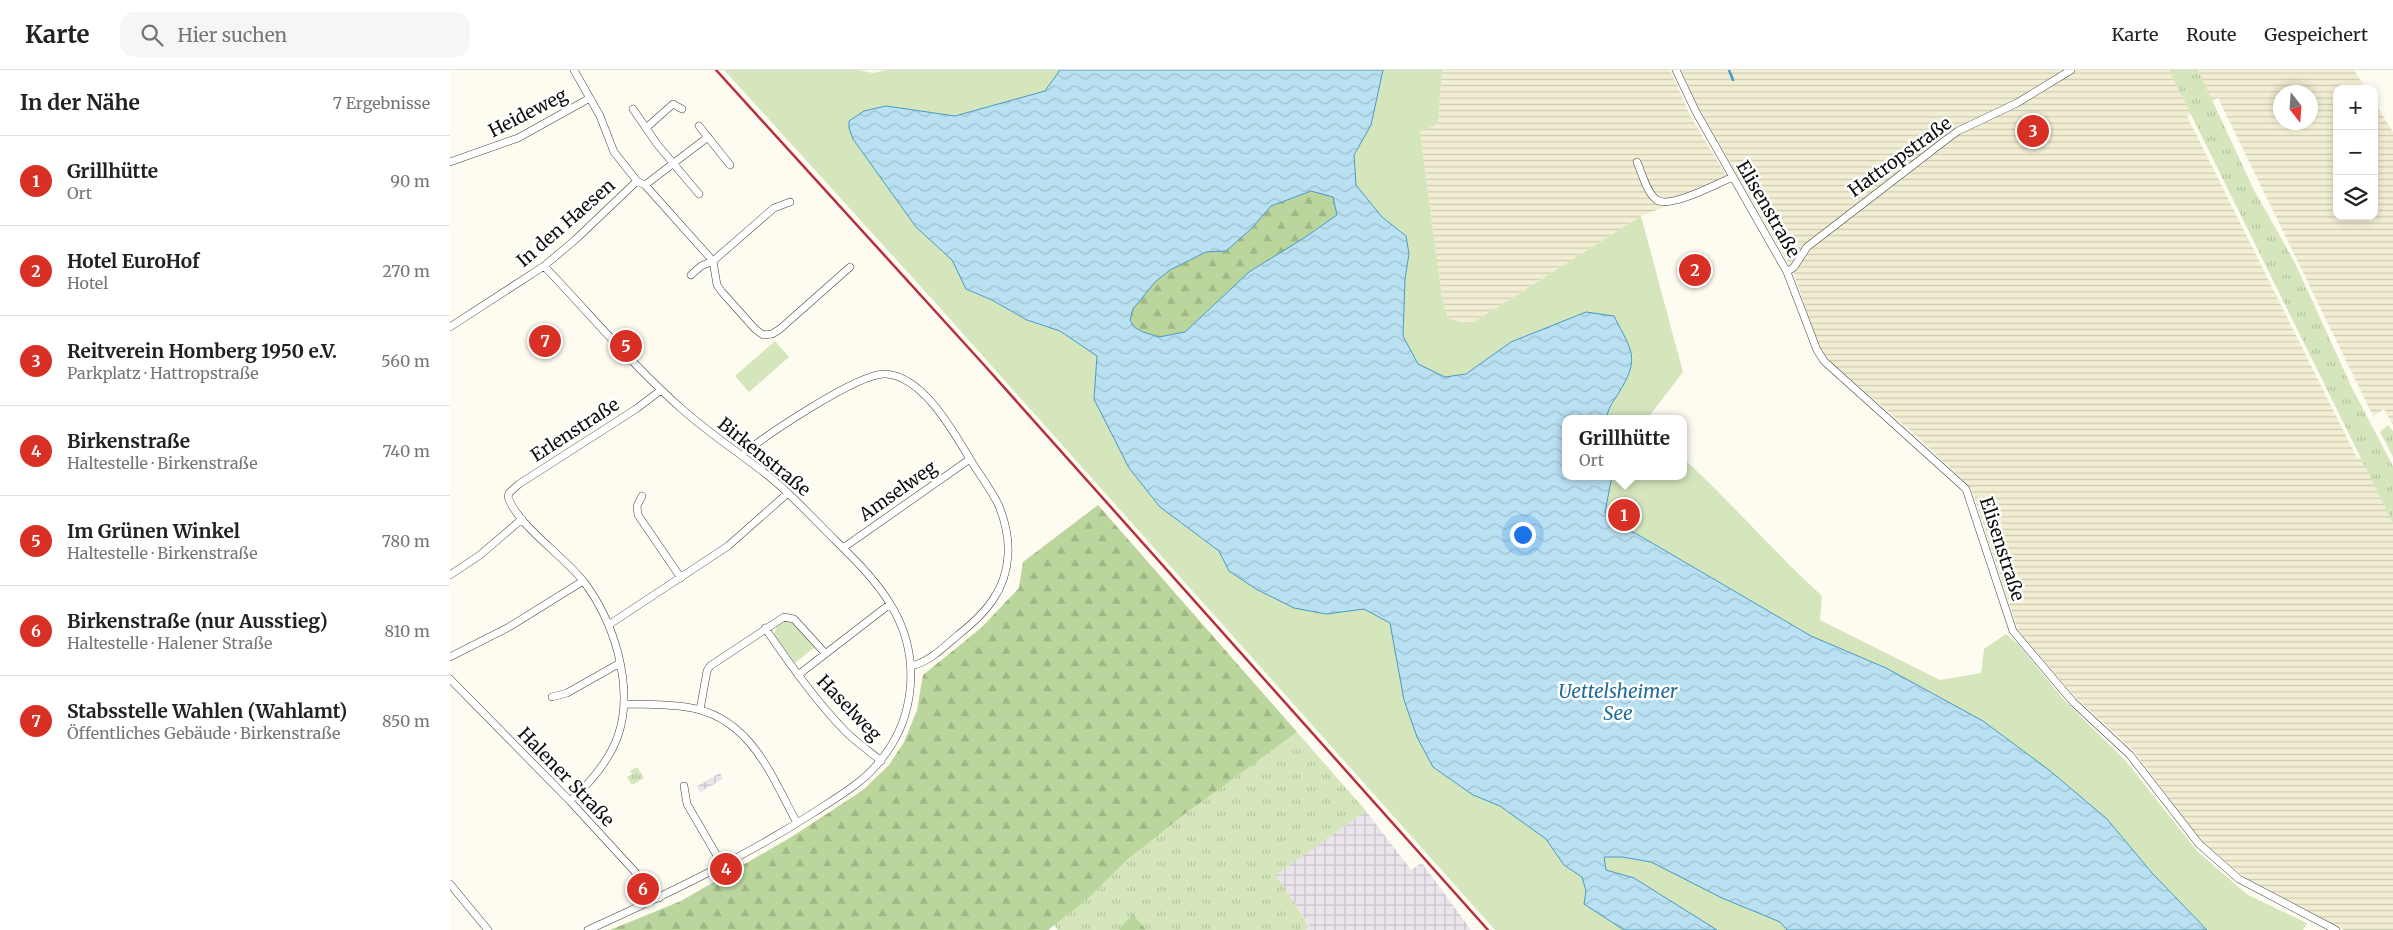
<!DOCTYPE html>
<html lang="de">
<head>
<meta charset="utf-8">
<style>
  :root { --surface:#fff; --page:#f6f6f6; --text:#222; --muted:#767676; --line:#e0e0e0; --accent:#d93025 }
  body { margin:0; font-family:Merriweather,serif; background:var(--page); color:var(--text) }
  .controls { position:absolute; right:15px; top:15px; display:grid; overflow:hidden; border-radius:10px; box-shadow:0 2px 8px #0003 }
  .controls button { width:45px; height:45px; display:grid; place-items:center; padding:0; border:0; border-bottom:1px solid var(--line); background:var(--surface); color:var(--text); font:25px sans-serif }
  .compass { position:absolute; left:1823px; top:15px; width:45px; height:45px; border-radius:50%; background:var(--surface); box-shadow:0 2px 8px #0003; rotate:163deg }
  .you { position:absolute; left:1072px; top:464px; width:18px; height:18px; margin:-12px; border:4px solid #fff; border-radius:50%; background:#1a73e8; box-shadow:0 0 0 8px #1a73e833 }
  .badge { display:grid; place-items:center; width:32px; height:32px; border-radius:50%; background:var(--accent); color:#fff; font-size:16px; font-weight:700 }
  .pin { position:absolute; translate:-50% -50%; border:2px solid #fff; box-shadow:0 1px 5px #0006 }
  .popup { position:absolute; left:1112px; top:345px; width:125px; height:65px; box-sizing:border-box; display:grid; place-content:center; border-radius:10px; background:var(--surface); filter:drop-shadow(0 1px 4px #0005); font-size:16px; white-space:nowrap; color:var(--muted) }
  .popup b { font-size:19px; color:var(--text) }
  .popup::after { content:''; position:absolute; left:50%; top:100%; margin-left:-10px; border:10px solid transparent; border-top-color:var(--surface) }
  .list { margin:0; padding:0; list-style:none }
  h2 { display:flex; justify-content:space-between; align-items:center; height:65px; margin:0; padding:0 20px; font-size:21px }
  h2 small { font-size:16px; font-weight:400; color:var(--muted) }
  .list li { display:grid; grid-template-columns:32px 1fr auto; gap:15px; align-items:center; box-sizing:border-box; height:90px; padding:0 20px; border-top:1px solid var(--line) }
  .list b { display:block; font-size:19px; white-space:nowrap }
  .list p { margin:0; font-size:16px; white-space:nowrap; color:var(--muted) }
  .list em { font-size:16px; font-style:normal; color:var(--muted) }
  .icon { flex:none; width:28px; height:28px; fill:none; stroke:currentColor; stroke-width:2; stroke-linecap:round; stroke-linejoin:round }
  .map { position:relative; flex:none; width:1943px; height:860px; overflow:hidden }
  header { display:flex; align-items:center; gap:30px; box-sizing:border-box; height:70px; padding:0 25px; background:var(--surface); border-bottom:1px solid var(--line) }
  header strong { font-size:24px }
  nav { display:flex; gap:28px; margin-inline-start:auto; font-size:18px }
  .search { width:350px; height:45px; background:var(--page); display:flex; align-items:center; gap:12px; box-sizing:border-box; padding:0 18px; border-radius:15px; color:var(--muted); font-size:19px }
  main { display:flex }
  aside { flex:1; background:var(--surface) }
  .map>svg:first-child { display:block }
  .industrial { fill:url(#industrial-grid) }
  .farmland { fill:url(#farmland-rules); fill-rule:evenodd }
  .grass { fill:url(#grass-tufts) }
  .forest { fill:url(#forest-firs) }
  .park { fill:#d5e6bd }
  .water { fill:url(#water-waves); stroke:#469ac3; fill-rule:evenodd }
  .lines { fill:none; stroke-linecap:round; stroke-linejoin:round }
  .stream { stroke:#469ac3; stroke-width:2.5 }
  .street-casing { stroke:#424242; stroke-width:8 }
  .street { stroke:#fff; stroke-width:7 }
  .rail { stroke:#b53140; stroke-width:2.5 }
  .labels { text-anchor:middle; stroke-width:5; stroke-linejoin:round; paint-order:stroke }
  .street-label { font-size:18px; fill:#0f0f0f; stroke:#fff }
  .water-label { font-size:19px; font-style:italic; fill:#216c98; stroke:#fff }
</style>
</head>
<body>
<header>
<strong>Karte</strong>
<div class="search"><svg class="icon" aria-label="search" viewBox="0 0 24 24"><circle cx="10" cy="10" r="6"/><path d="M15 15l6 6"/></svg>Hier suchen</div>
<nav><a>Karte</a><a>Route</a><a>Gespeichert</a></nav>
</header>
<main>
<aside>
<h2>In der Nähe<small>7 Ergebnisse</small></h2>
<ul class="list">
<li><span class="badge">1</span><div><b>Grillhütte</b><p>Ort</p></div><em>90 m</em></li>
<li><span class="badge">2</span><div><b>Hotel EuroHof</b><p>Hotel</p></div><em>270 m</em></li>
<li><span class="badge">3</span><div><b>Reitverein Homberg 1950 e.V.</b><p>Parkplatz · Hattropstraße</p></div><em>560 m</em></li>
<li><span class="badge">4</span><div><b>Birkenstraße</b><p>Haltestelle · Birkenstraße</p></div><em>740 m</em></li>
<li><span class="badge">5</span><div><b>Im Grünen Winkel</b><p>Haltestelle · Birkenstraße</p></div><em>780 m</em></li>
<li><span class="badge">6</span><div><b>Birkenstraße (nur Ausstieg)</b><p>Haltestelle · Halener Straße</p></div><em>810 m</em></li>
<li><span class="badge">7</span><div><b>Stabsstelle Wahlen (Wahlamt)</b><p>Öffentliches Gebäude · Birkenstraße</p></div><em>850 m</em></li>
</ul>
</aside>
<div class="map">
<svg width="1943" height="860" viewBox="0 0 1943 860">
  <defs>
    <pattern id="industrial-grid" width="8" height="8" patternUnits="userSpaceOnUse" patternTransform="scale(1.25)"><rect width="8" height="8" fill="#ebe4ec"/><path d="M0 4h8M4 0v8" fill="none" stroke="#c8c2c9"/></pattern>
    <pattern id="farmland-rules" width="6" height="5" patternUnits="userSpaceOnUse" patternTransform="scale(1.25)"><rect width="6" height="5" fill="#f2eed3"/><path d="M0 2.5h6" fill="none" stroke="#cecbb4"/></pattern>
    <pattern id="grass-tufts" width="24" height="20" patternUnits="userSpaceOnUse" patternTransform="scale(1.25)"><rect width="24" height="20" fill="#d5e6bd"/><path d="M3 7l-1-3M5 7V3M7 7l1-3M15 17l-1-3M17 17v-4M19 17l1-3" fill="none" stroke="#b6c4a1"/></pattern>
    <pattern id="forest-firs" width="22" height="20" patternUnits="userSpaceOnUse" patternTransform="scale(1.25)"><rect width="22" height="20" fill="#bbd69d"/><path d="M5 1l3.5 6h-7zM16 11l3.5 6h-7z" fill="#a0b686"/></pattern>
    <pattern id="water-waves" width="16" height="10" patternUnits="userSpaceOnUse" patternTransform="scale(1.25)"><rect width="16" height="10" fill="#bae1f2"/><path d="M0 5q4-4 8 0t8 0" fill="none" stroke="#9fc0ce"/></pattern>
  </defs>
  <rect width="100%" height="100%" fill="#fefbf1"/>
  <!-- industrial -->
  <path class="industrial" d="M270 703 273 709 250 722 247 716Z
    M916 741 961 800 972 793 1021 860H856L859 855 825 805Z"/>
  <!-- farmland -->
  <path class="farmland" d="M992 0H1220L1241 47 1280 112 1191 146 1019 255 998 248 992 228 970 62 988 54Z
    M1231 0H1904L1916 19H1887V146H1924V32L1943 62V355L1934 339 1923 346 1768 28 1737 46 1907 388 1912 387 1943 450V860H1894L1796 808 1752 772 1682 679 1625 627 1568 560 1521 418 1468 367 1384 295 1370 280 1343 201 1250 41ZM1830 22H1860V52H1830Z"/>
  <!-- grass -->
  <path class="grass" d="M1719 0H1748L1804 120 1845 193 1902 318 1943 396V453Z
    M1938 355 1943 361V387L1930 362Z
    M847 662 916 741 826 805 859 856 856 860H696L683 844 670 860H608L604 855C631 834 653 811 678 789 732 743 790 703 847 662Z
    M187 697 194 708 182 715 177 707 182 704 180 701Z"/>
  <!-- forest -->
  <path class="forest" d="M861 121 883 127 887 145 854 168 799 202 735 262 709 267 693 262 684 257 680 250 683 239 705 212 720 200 756 182 777 180 801 159 821 136Z
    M648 435 847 662 736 743 678 789 635 831 598 860H160L231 831 343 766 413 720 439 695 454 672 467 640 473 605 531 558 569 518 573 492Z
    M683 844 696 860H670L669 859Z"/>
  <!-- park -->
  <path class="park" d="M274 0H408L423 3 436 0H610L595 21 505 46 436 36 414 41 466 157 503 190 516 219 542 230 577 250 610 261 647 286 644 329 710 437 769 481 779 501 876 544 914 539 940 553 983 697 1023 725 1050 736 1096 769 1114 795 1132 807C1139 832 1153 847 1174 860H1045L482 229Z
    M933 0H992L988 54 970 62 992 228 998 248 1019 255 1191 146 1233 302 1197 349H1157C1159 326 1182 310 1183 286L1061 272 1016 304 995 307 968 294 953 266 955 209 959 184 956 166 932 147 906 115 904 85 921 55Z
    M325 271 339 287 299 322 285 306Z
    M1233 388C1281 432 1324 482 1372 526L1370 550 1490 610 1531 603 1534 579 1556 564 1568 574 1615 631 1675 690 1748 782 1798 825 1857 853 1853 860H1757L1702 803 1657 749 1533 651 1436 598 1361 566 1185 463 1163 457 1155 443 1162 406H1233Z
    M334 550 344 552 365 577 345 593 324 564 327 555Z
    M1154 787H1172L1201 792 1307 843 1330 852 1337 860H1267L1184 808 1156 800Z"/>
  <!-- water -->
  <path class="water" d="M610 0H933L921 55 904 85 906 115 932 147 956 166 959 184 955 209 953 266 968 294 995 307 1016 304 1061 272 1136 242 1164 246C1182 282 1191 287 1168 324 1163 332 1157 339 1157 349H1115V406H1162L1155 442 1163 457 1185 463 1361 566 1436 598 1533 651 1599 700 1657 749 1702 803 1757 860H1337L1330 852 1272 828 1201 792 1172 787H1154L1156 800 1184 808 1267 860H1174L1134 834 1136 821 1132 807 1114 795 1096 769 1050 736 1023 725 983 697 967 667 954 630 940 553 914 539 876 544 844 538 806 519 779 501 769 481 710 437 679 398 644 329 647 286 610 261 577 250 542 230 516 219 502 190 466 157 403 69 399 58V51L414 41 436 36 505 46 595 21ZM861 121 883 127 887 145 854 168 799 202 735 262 709 267 693 262 684 257 680 250 683 239 705 212 720 200 756 182 776 181 801 159 821 136Z"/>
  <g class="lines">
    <!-- stream -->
    <path class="stream" d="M1279 0 1283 10"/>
    <!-- street casing -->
    <g class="street-casing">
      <path id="street" d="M124 0 150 46 164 82 187 111 195 115 258 67
        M1226 0 1246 42 1337 202 1367 280 1374 291 1516 419 1563 561 1623 632 1680 685 1749 774 1789 809 1886 860
        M183 39 207 74 249 124
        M249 56 280 95
        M196 58 223 34 232 39
        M0 92 68 68 140 28
        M1187 92C1192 103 1197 124 1207 130 1220 139 1268 113 1283 107
        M195 115 263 191 267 215 272 222 305 259 313 265 322 264 330 259 400 197
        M94 196C140 244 183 296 233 340 259 363 288 382 316 404 338 421 357 442 377 462 400 485 426 509 442 537 471 586 466 648 430 691 413 713 386 728 363 743 291 789 215 825 138 860
        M1337 202 1344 197 1357 177 1497 69 1508 61 1567 33 1621 0
        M241 205 251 196 263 191 324 138 340 132
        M0 257 94 196 125 170 187 111
        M292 385C315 366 409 302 436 304 475 307 505 365 523 394 532 408 542 421 549 436 555 451 559 468 558 485 556 521 535 544 508 565 494 577 479 592 461 596
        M192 426 187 436 188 445 231 508
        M393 478 520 389
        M0 505 30 485 72 449
        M160 554 278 476 338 423
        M315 558C340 594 365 630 395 661 406 672 419 681 431 691
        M0 587 59 557 133 511
        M348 605 440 534
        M0 609 120 731 209 828
        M102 627 117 623 170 593
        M175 634C195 634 216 634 236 637 300 646 320 703 347 753
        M250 640 257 601 260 596 334 547 344 549 375 583
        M234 716 237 734 273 796
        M120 731C169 687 184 647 168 583 161 557 150 533 134 512 114 486 68 456 58 427L59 423 69 414 186 339 211 320
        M0 814 38 860"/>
    </g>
    <!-- street -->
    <use href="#street" class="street"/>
    <!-- rail -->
    <path class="rail" d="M266 0 535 296 1038 860"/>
  </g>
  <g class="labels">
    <!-- street labels -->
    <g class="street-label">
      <text transform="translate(78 43) rotate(-27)" y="6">Heideweg</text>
      <text transform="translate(1450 87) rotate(-36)" y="6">Hattropstraße</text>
      <text transform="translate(1318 139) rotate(60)" y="6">Elisenstraße</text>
      <text transform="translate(116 153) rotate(-41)" y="6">In den Haesen</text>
      <text transform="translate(125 360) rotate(-33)" y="6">Erlenstraße</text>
      <text transform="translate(314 387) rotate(39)" y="6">Birkenstraße</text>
      <text transform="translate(448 421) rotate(-35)" y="6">Amselweg</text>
      <text transform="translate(1552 479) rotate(72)" y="6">Elisenstraße</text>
      <text transform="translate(399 638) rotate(46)" y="6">Haselweg</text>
      <text transform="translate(116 707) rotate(46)" y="6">Halener Straße</text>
    </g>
    <!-- water labels -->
    <g class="water-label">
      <text x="1168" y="628">Uettelsheimer<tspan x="1168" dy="22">See</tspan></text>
    </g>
  </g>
</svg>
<div class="controls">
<button>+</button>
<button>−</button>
<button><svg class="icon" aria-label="layers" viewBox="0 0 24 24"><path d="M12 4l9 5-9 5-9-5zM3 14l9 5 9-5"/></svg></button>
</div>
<svg class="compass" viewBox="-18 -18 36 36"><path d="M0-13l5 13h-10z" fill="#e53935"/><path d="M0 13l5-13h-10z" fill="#767676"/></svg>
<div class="you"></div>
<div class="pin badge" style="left:1174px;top:445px">1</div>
<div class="popup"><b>Grillhütte</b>Ort</div>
<div class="pin badge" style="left:1245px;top:200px">2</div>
<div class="pin badge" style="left:1583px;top:61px">3</div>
<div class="pin badge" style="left:276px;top:799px">4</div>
<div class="pin badge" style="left:176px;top:276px">5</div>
<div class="pin badge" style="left:193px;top:819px">6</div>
<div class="pin badge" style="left:95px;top:271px">7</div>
</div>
</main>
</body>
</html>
